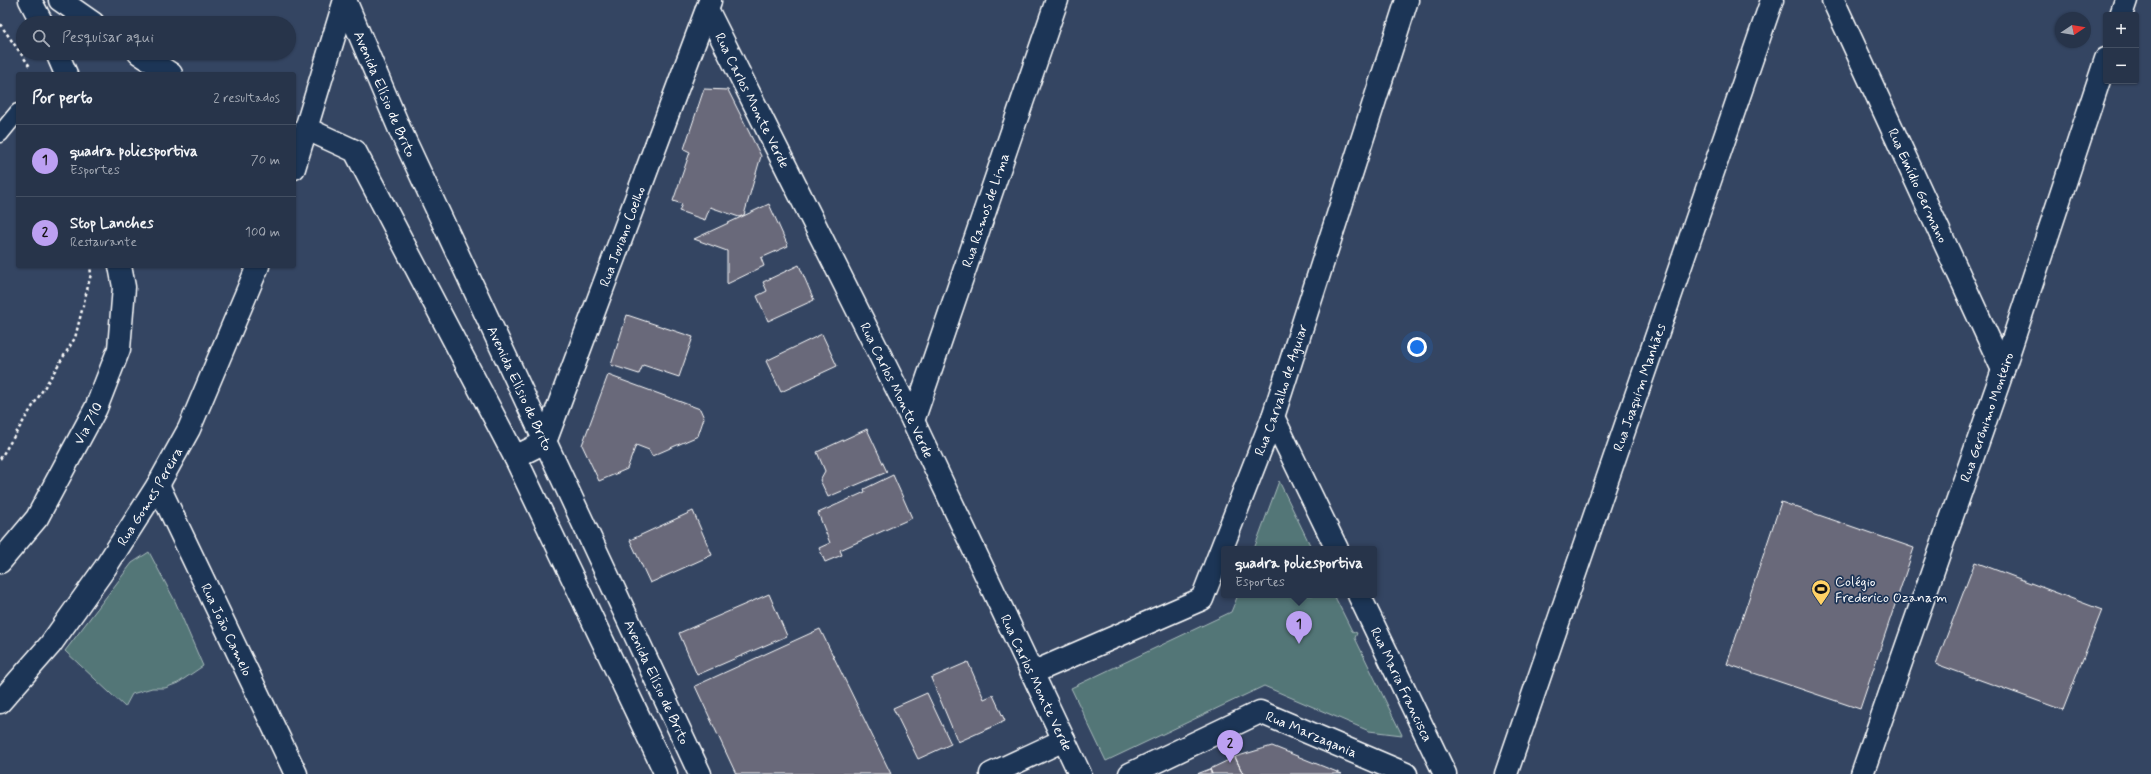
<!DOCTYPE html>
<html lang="pt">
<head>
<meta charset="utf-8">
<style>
  :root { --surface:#27344a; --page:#2f3c51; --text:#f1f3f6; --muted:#a4aab5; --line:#434f62; --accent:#bca0f2 }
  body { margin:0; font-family:Mynerve,sans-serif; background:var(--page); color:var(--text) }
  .controls { position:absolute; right:12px; top:12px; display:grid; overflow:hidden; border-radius:4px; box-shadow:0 1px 3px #0004 }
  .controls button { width:36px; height:36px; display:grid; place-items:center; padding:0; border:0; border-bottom:1px solid var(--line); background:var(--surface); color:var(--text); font:20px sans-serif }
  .compass { position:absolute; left:2055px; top:12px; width:36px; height:36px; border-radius:50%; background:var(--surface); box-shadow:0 1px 3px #0004; rotate:78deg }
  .you { position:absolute; left:1417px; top:347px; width:14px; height:14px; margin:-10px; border:3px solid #fff; border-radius:50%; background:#1a73e8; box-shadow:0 0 0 6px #1a73e833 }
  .badge { display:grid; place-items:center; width:26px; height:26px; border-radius:50%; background:var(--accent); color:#111; font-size:13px; font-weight:700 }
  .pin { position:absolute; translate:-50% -33px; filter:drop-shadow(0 1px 2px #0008) }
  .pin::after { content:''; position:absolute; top:21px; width:14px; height:12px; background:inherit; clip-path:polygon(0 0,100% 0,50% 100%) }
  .popup { position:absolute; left:1221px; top:546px; width:156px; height:52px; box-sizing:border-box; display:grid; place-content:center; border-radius:4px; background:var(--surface); filter:drop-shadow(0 1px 3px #0005); font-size:13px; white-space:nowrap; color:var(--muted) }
  .popup b { font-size:15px; color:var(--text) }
  .popup::after { content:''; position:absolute; left:50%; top:100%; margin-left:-8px; border:8px solid transparent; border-top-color:var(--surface) }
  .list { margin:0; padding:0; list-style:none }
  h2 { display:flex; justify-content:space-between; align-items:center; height:52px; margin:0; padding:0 16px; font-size:17px }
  h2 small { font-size:13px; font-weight:400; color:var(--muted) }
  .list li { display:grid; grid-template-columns:26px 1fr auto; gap:12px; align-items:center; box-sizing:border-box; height:72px; padding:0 16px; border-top:1px solid var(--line) }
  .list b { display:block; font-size:15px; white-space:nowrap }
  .list p { margin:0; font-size:13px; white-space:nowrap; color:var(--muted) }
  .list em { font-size:13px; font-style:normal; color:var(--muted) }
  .icon { flex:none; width:22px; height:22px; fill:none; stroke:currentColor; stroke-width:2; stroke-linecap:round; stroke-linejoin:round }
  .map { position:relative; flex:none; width:2151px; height:774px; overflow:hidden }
  .search { position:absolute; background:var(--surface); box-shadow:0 1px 3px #0004; left:16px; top:16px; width:280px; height:44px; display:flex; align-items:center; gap:10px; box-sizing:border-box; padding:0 14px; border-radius:22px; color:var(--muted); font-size:15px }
  .panel { position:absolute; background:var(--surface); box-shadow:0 1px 3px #0004; left:16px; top:72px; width:280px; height:196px; border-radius:4px }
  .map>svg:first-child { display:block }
  .green { fill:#527677; stroke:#a8babb }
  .building { fill:#69697a; stroke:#fff }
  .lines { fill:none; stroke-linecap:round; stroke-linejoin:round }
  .service-casing { stroke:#fff; stroke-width:19 }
  .minor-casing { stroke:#fff; stroke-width:25 }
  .tertiary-casing { stroke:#fff; stroke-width:25 }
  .secondary-casing { stroke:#fff; stroke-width:25 }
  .path { stroke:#fff; stroke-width:2.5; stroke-dasharray:3 3; stroke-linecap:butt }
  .service { stroke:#1d3557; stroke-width:16 }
  .minor { stroke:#1d3557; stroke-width:22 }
  .tertiary { stroke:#1d3557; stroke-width:22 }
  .secondary { stroke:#1d3557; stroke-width:22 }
  .labels { text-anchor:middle; stroke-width:3.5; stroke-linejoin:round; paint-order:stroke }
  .street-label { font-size:14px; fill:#fff; stroke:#1d3557 }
  .poi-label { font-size:14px; fill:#fff; stroke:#1d3557; text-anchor:start }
</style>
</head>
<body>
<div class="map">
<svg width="2151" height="774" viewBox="0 0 2151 774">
  <rect width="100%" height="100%" fill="#344562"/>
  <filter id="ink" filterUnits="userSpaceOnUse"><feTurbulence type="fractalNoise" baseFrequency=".025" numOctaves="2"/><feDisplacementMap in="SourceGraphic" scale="8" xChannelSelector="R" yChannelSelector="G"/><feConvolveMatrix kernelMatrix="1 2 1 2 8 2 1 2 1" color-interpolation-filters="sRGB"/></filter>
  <g filter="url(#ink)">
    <!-- green -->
    <path class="green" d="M1279 481 1312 549H1254Z
      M149 552 175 601 203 666 178 683 165 688H152L132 694 125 707 65 651 132 563Z
      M1238 595H1334L1352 631 1357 633 1355 638 1402 735 1369 731 1264 686 1106 761 1071 688 1231 612Z"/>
    <!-- building -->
    <path class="building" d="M704 89 728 90 761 156 744 215 739 217 710 207 705 220 679 211 682 204 673 201 690 152 684 149Z
      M769 204 788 246 761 258 764 266 727 284V251L694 239Z
      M799 265 814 300 768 321 757 296 767 291 763 282Z
      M627 315 693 337 679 377 643 365 639 374 611 365Z
      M822 334 837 366 781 392 766 361Z
      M608 375 700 409 704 418 698 436 652 456 649 450 636 445 627 469 599 481 582 445Z
      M867 429 887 472 828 497 820 480 825 471 817 452Z
      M893 475 912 518 840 550 842 555 825 562 819 548 830 543 818 513 865 492 864 489Z
      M1781 502 1914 548 1860 709 1727 664Z
      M693 511 712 555 650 583 630 540Z
      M1975 562 2102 610 2063 710 1936 664Z
      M769 594 787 636 697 675 679 633Z
      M820 629 891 774H736L695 686Z
      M968 662 984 699 993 695 1005 721 958 742 931 678Z
      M927 693 951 744 918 759 893 708Z
      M1272 746 1342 774H1243L1235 757Z
      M1235 757 1243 774H1212L1210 769Z
      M1210 769 1212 774H1197Z"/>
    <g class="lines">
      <!-- service casing -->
      <g class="service-casing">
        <path id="service" d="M0 134 18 112"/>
      </g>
      <!-- minor casing -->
      <g class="minor-casing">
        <g id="minor">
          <path id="s1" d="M1833 0 2003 370"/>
          <path id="s2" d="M707 9 913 421 1080 774"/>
          <path d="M2121 15 2126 0"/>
          <path d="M1273 417 1337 549"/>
          <path id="s3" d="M913 421 1057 0"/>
          <path id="s4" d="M515 457 545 442 710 1"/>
          <path id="s5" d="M158 485 296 774"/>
          <path id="s6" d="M1359 595 1445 774"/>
          <path id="s7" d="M1032 673 1202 599 1273 417 1407 0"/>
          <path d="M991 774 1064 740"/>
          <path id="s8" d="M1130 774 1260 712 1406 774"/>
          <path id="s9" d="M1506 774 1772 0"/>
          <path id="s10" d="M1862 774 2003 370 2106 59"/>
        </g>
      </g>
      <!-- tertiary casing -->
      <g class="tertiary-casing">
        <g id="tertiary">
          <path id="s11" d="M345 0 400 130 700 774"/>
          <path d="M307 129 355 151 515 457 666 774"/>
        </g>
      </g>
      <!-- secondary casing -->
      <g class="secondary-casing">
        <g id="secondary">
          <path d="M30 0 42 23"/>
          <path d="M60 0 93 23"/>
          <path d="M57 53 66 74"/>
          <path d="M139 53 171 74"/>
          <path d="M294 168 345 0"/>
          <path id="s12" d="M0 562 37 518 96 408 119 349 124 287 120 266"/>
          <path id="s13" d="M0 702 50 645 105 568 158 485 189 429 258 266"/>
        </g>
      </g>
      <!-- path -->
      <path class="path" d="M0 24 31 68
        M0 459 75 338 91 274 90 266"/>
      <!-- service -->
      <use href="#service" class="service"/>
      <!-- minor -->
      <use href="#minor" class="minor"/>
      <!-- tertiary -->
      <use href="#tertiary" class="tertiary"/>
      <!-- secondary -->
      <use href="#secondary" class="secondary"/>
    </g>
  </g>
  <!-- icons -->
  <defs>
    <g id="stadium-pin" transform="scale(1)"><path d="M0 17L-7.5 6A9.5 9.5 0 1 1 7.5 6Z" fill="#ffd166" stroke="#1d3557"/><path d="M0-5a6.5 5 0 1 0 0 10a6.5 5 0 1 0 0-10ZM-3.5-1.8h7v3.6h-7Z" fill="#111"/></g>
  </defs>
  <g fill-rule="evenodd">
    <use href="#stadium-pin" x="1821" y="589"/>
  </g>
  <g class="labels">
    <!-- street labels -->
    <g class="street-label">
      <text dy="5" stroke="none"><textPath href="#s11" startOffset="102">Avenida Elísio de Brito</textPath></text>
      <text dy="5" stroke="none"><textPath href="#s2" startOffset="102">Rua Carlos Monte Verde</textPath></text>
      <text dy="5" stroke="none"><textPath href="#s1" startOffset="204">Rua Emídio Germano</textPath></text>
      <text dy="5" stroke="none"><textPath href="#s3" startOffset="223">Rua Ramos de Lima</textPath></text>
      <text dy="5" stroke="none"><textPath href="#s4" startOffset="253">Rua Joviano Coelho</textPath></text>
      <text dy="5" stroke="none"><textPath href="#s9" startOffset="409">Rua Joaquim Manhães</textPath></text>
      <text dy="5" stroke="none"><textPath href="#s11" startOffset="426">Avenida Elísio de Brito</textPath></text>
      <text dy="5" stroke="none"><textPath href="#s7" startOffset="409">Rua Carvalho de Aguiar</textPath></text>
      <text dy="5" stroke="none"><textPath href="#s2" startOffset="426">Rua Carlos Monte Verde</textPath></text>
      <text dy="5" stroke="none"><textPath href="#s10" startOffset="378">Rua Gerônimo Monteiro</textPath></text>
      <text dy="5" stroke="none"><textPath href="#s12" startOffset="165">Via 710</textPath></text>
      <text dy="5" stroke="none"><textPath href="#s13" startOffset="255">Rua Gomes Pereira</textPath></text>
      <text dy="5" stroke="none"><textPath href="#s5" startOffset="160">Rua João Camelo</textPath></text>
      <text dy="5" stroke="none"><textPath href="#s11" startOffset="750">Avenida Elísio de Brito</textPath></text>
      <text dy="5" stroke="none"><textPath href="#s2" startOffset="750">Rua Carlos Monte Verde</textPath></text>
      <text dy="5" stroke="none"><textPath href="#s6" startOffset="99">Rua Maria Francisca</textPath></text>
      <text dy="5" stroke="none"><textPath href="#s8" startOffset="200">Rua Marzagania</textPath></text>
    </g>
    <!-- poi labels -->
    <g class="poi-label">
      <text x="1835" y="586">Colégio<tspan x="1835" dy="16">Frederico Ozanam</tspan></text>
    </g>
  </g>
</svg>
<div class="controls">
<button>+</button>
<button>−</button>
</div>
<svg class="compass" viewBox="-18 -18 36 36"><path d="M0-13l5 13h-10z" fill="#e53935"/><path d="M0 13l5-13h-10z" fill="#a4aab5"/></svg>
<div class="you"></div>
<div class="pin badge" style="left:1299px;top:644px">1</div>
<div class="popup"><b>quadra poliesportiva</b>Esportes</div>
<div class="pin badge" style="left:1230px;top:763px">2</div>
<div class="search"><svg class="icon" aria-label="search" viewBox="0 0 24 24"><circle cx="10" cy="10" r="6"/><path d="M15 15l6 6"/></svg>Pesquisar aqui</div>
<section class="panel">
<h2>Por perto<small>2 resultados</small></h2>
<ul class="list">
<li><span class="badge">1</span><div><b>quadra poliesportiva</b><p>Esportes</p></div><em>70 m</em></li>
<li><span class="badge">2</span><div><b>Stop Lanches</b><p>Restaurante</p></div><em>100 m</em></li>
</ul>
</section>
</div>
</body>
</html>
